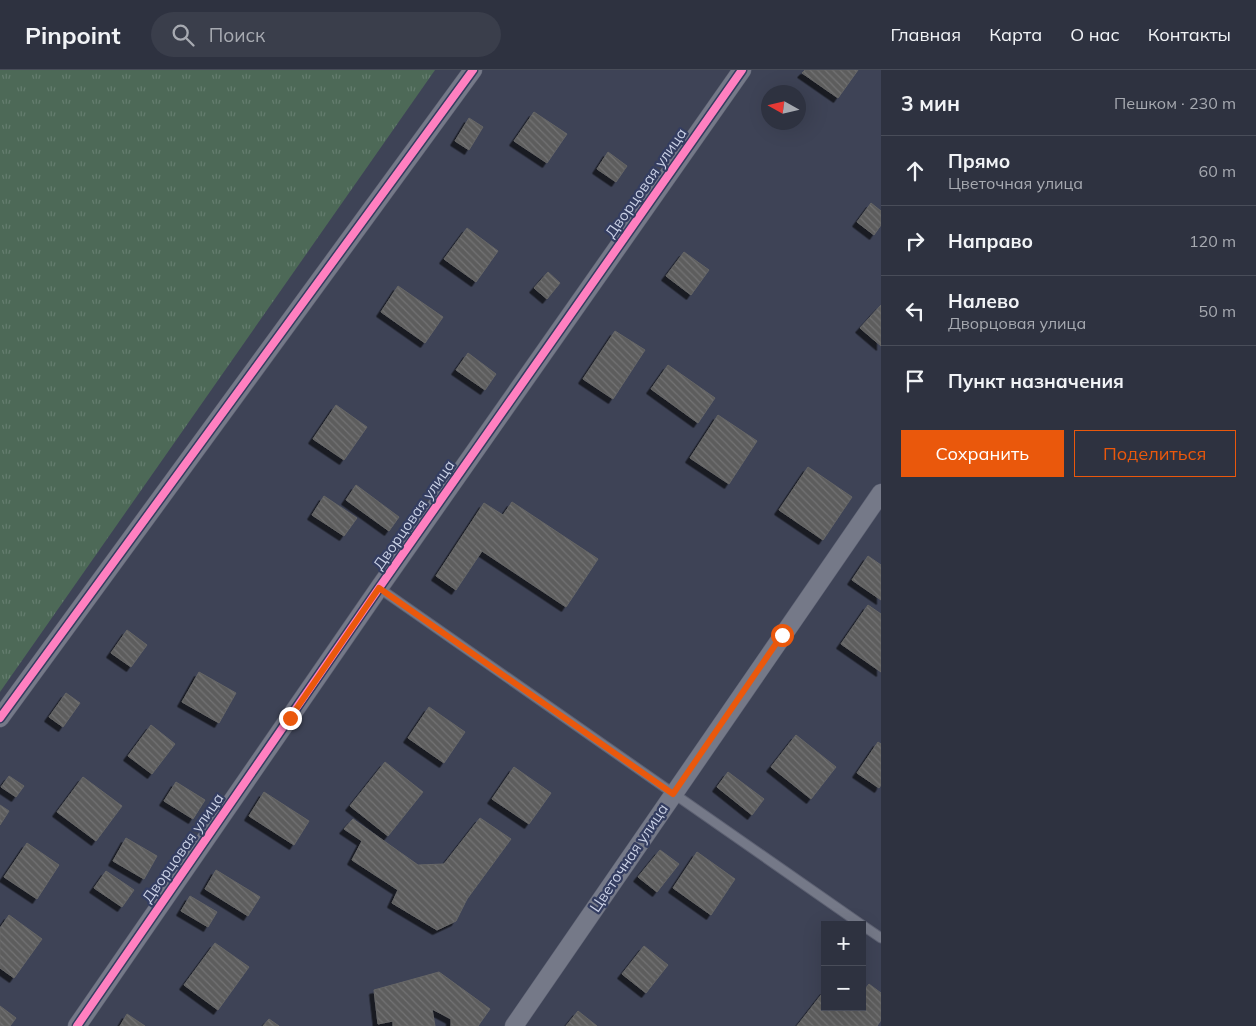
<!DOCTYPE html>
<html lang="ru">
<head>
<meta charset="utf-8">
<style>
  :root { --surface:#2e3240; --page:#3a3e4b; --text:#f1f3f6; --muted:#a7aab1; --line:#494d59; --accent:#ea580c }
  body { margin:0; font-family:Mulish,sans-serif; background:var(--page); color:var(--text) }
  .controls { position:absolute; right:15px; bottom:15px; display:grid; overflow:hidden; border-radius:0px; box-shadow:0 5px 20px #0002 }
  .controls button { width:45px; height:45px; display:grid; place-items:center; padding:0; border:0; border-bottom:1px solid var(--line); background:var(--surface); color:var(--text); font:25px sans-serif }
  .compass { position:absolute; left:761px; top:15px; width:45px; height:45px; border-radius:50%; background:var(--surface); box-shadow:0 5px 20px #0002; rotate:278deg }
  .stop { position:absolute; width:15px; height:15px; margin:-11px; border:4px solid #ea580c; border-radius:50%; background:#fff }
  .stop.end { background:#ea580c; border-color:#fff; box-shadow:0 1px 5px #0008 }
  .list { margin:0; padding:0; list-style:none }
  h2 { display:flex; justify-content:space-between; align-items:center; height:65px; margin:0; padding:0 20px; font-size:21px }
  h2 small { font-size:16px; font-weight:400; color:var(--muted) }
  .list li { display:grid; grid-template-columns:32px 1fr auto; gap:15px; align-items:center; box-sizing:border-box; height:70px; padding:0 20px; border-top:1px solid var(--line) }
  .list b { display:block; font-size:19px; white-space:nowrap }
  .list p { margin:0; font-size:16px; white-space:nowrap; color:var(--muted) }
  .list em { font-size:16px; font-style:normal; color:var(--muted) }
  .actions { display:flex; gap:10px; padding:15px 20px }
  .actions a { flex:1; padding:11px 0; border:1px solid var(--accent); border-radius:0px; text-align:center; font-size:18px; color:var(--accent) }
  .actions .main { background:var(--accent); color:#fff }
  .icon { flex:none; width:28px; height:28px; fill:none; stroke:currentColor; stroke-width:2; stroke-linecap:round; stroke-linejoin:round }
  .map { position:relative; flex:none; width:881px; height:956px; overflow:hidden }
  header { display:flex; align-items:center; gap:30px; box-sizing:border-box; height:70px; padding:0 25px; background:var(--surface); border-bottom:1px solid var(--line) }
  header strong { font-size:24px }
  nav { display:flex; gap:28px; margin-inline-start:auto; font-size:18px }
  .search { width:350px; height:45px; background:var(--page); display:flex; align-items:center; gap:12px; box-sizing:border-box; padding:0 18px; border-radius:28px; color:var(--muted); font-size:19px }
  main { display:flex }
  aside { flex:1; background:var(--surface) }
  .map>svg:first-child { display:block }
  .grass { fill:url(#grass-tufts) }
  .building { fill:url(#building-back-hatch); stroke:#666; filter:url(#shadow) }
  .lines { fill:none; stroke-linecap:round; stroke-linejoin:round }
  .lane-casing { stroke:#5d6172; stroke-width:11 }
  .street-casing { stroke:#5d6172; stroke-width:19 }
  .lane { stroke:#757988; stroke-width:9 }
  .street { stroke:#757988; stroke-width:18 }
  .cycleway-casing { stroke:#343d60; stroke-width:11 }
  .cycleway { stroke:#ff80c0; stroke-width:8 }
  .route { stroke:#ea580c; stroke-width:6 }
  .labels { text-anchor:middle; stroke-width:4.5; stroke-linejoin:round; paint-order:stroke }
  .street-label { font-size:15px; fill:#cad1e6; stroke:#343d60 }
</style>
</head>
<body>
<header>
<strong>Pinpoint</strong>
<div class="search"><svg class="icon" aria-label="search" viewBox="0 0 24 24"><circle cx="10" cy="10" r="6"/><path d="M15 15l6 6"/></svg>Поиск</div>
<nav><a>Главная</a><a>Карта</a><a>О нас</a><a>Контакты</a></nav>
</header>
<main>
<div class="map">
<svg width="881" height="956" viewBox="0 0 881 956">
  <defs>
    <pattern id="grass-tufts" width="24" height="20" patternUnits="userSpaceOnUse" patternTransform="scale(1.25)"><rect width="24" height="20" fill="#4d6957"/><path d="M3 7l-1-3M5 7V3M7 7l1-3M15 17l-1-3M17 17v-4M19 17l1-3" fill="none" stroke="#657d6f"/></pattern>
    <pattern id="building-back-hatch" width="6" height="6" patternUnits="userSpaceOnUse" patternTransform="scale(1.25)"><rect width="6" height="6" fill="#5d5d5d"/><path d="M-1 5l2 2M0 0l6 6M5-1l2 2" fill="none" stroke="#737374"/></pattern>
    <filter id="shadow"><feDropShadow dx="-4.5" dy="4.5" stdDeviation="0" flood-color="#0009"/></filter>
  </defs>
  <rect width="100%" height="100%" fill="#3e4356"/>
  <!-- grass -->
  <path class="grass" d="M0 0H435L0 622Z"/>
  <!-- building -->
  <path class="building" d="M805 0H858L838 28 802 3Z
    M534 42 567 64 547 93 514 71Z
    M469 48 483 57 469 80 455 71Z
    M608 82 627 96 616 112 597 99Z
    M871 133 881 141V155L874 165 857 152Z
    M467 158 498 181 476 212 444 189Z
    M684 182 709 200 691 225 666 206Z
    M548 202 560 213 547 229 534 218Z
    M398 216 443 247 425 273 381 242Z
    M881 235V276L860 258Z
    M615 261 645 280 613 329 583 309Z
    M468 283 496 304 485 320 456 300Z
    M668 295 715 328 698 353 651 319Z
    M336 335 367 357 344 390 313 369Z
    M718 345 757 371 729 414 690 388Z
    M808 397 852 427 823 470 779 440Z
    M356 415 399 447 389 461 346 430Z
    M324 426 357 448 344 466 312 445Z
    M512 432 598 489 566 537 482 481 456 520 436 506 484 433 503 445Z
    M868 486 881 495V530L852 510Z
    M868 535 881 544V602L841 574Z
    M127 560 147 575 131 597 111 583Z
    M199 602 236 623 219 653 182 632Z
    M66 623 80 633 63 657 49 647Z
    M429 637 465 662 444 693 408 668Z
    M151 655 175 674 152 704 128 686Z
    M796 665 836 697 811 729 771 697Z
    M878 672 881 674V715L879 718 857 703Z
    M385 692 423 722 388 766 350 736Z
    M514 697 551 723 529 754 492 729Z
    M728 702 764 729 752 745 717 717Z
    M9 706 24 716 16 727 1 717Z
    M83 707 122 736 96 771 57 742Z
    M176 712 205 730 193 749 164 731Z
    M264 722 309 751 294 775 249 746Z
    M0 735 9 741 0 755Z
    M480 748 511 769 467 829 456 851 437 860 392 833 398 820 352 790 362 771 344 759 353 749 418 795 444 794Z
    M126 768 157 786 144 809 113 791Z
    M27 773 59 795 37 829 4 807Z
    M660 780 679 794 657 822 638 807Z
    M697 782 735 809 711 845 673 818Z
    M216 800 260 827 248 846 205 819Z
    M106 801 134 820 122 837 94 818Z
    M190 826 217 842 208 857 181 841Z
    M9 845 42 869 14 908 0 898V858Z
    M215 873 249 897 218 940 184 915Z
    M644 876 668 895 646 923 622 904Z
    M439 902 490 939 478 956H451V949L432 939 435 956H393V951L378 954 374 920Z
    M869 914 881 923V950L877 956H797L825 920V937H862V923Z
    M0 936 16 948 10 956H0Z
    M578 941 597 956H566Z
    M127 944 145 956H120Z
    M269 949 279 956H263Z"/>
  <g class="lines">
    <!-- lane casing -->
    <g class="lane-casing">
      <path id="lane" d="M379 518 862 855
        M862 855 881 868"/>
    </g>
    <!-- street casing -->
    <g class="street-casing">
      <path id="street" d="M0 648 473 0
        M77 956 379 518 742 0
        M514 956 881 423"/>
    </g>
    <!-- lane -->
    <use href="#lane" class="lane"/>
    <!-- street -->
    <use href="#street" class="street"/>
    <!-- cycleway casing -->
    <g class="cycleway-casing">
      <path id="cycleway" d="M0 648 473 0
        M77 956 379 518 742 0"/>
    </g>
    <!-- cycleway -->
    <use href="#cycleway" class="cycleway"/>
  </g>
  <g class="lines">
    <!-- route -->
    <path class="route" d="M290 648 379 518 673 724 782 565"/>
  </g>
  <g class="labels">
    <!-- street labels -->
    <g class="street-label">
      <text transform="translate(646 113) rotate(-55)" y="5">Дворцовая улица</text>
      <text transform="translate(414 445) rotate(-55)" y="5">Дворцовая улица</text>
      <text transform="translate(183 778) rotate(-55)" y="5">Дворцовая улица</text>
      <text transform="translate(629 788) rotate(-56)" y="5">Цветочная улица</text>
    </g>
  </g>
</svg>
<div class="controls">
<button>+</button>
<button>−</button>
</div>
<svg class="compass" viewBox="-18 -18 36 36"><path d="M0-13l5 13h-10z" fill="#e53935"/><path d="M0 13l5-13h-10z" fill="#a7aab1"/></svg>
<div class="stop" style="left:782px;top:565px"></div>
<div class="stop end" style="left:290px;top:648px"></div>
</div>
<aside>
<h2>3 мин<small>Пешком · 230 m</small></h2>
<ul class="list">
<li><svg class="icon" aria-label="ahead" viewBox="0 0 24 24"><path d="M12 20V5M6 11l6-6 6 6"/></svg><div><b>Прямо</b><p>Цветочная улица</p></div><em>60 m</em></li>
<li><svg class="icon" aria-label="right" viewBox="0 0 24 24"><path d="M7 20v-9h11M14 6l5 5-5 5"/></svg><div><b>Направо</b></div><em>120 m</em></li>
<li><svg class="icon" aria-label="left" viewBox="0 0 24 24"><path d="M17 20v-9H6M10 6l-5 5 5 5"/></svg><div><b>Налево</b><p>Дворцовая улица</p></div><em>50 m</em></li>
<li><svg class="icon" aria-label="arrive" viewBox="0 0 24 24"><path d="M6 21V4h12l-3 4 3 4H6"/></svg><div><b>Пункт назначения</b></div></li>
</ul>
<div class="actions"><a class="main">Сохранить</a><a>Поделиться</a></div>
</aside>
</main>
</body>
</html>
